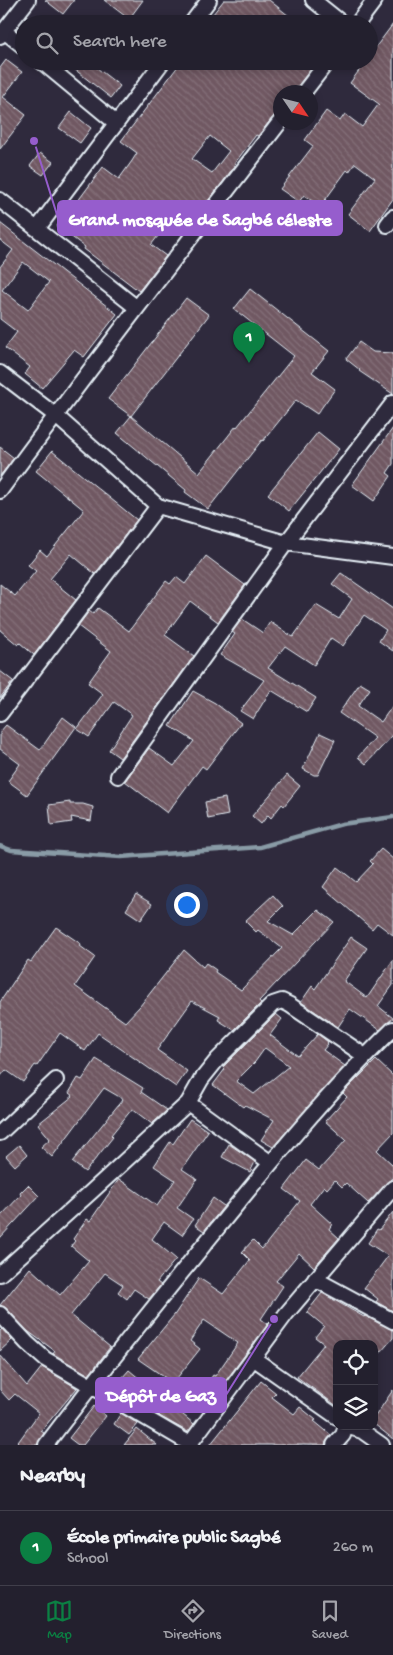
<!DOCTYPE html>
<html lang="en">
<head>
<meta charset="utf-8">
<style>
  :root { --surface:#23202e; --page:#2f2d3a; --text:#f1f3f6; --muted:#a3a3aa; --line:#403e4a; --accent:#0b8043 }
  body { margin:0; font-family:"Gochi Hand",sans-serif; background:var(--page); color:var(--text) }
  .controls { position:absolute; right:15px; bottom:15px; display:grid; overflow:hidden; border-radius:10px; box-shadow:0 2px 8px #0003 }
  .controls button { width:45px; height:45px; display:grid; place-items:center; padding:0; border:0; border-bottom:1px solid var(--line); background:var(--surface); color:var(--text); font:25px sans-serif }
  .compass { position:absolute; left:273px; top:85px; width:45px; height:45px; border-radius:50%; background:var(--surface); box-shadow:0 2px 8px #0003; rotate:125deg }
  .you { position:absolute; left:186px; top:904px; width:18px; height:18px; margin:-12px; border:4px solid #fff; border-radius:50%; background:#1a73e8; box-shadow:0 0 0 8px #1a73e833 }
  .badge { display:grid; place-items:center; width:32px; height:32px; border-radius:50%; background:var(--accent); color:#fff; font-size:16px; font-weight:700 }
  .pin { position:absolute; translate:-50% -41px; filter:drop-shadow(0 1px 2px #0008) }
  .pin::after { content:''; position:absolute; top:26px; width:18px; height:15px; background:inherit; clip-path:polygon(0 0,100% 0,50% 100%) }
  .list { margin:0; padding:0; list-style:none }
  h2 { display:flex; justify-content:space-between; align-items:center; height:65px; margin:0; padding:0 20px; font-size:21px }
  h2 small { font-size:16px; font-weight:400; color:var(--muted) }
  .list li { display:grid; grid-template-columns:32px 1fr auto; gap:15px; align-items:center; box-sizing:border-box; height:75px; padding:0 20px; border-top:1px solid var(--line) }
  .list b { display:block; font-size:19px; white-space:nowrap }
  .list p { margin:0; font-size:16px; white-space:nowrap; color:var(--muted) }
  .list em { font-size:16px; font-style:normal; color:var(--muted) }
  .icon { flex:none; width:28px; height:28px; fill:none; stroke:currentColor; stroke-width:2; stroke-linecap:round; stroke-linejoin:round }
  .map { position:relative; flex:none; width:393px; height:1445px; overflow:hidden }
  .search { position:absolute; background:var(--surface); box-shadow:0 2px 8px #0003; left:15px; right:15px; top:15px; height:55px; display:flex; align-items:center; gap:12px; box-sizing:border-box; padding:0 18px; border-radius:28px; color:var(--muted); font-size:19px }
  .sheet { height:140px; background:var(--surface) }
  nav { display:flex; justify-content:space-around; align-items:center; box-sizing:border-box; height:70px; border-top:1px solid var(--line); background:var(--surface); font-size:14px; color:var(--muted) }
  nav a { display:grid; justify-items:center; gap:2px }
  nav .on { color:var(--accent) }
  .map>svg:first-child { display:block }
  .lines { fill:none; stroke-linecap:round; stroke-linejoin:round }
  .stream { stroke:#899ba6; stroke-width:4.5 }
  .building { fill:url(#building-back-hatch); stroke:#e8f1f8; fill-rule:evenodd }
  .minor-casing { stroke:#e8f1f8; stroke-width:18 }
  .minor { stroke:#2f2a3d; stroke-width:14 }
  .leader { fill:none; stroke:#965dcd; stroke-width:2 }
  .callout-dot { fill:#965dcd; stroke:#2f2a3d; stroke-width:2 }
  .callout { fill:#965dcd; stroke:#965dcd; stroke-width:2 }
  .callout-label { font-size:19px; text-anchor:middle; font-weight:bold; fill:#fff }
</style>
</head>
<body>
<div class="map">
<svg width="393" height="1445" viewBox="0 0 393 1445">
  <defs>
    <pattern id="building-back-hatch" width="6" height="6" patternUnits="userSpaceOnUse" patternTransform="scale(1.25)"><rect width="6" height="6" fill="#705862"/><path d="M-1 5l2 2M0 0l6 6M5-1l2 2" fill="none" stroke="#847079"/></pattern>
  </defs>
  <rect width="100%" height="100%" fill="#2f2a3d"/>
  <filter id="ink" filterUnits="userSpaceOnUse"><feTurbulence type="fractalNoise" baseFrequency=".02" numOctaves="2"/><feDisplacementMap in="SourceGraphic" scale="10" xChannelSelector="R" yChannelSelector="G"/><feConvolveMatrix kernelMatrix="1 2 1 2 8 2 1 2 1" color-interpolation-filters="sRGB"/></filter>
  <g filter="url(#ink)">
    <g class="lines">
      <!-- stream -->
      <path class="stream" d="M0 846 11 850 121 857 260 847 342 824 393 817"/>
    </g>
    <!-- building -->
    <path class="building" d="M45 0H74L63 14Z
      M104 0H143L129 19Z
      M224 0H269L299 24H205Z
      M393 24V199L370 231 348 214 375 178 355 163 349 172 347 170 320 207 304 195 299 202 280 189 313 146 305 140 326 111 340 121 345 114 362 127 378 105 379 104 350 83 366 61H369V56Z
      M6 60 22 72 3 97 26 115 0 149V68Z
      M64 61H88L120 86 111 98Z
      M182 61H317L297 87 295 92H280V111L273 117 258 136 256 135 234 164 235 165 223 182 185 229 174 221 172 224 169 222 151 245 166 256 139 291 84 249 85 247 57 226 68 212 69 213 103 167 119 179 132 161 137 153 121 141ZM210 136 229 151 212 173 192 159Z
      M71 112 91 128 80 143 59 128Z
      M40 153 53 162 43 175 30 166Z
      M0 223 117 314 84 357 74 350 42 388 25 374 30 367 5 348 17 332 0 319V267L13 250 0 240ZM23 262 49 282 28 310 2 290Z
      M250 289 329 351 312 372 335 389 317 414 296 400 263 441 262 440 208 509 185 492 186 490 117 433 131 416 199 473 236 426 237 427 294 356 234 309Z
      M186 298 209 315 131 416 108 399Z
      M359 342 373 352 393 353V394L359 371 360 370 346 359Z
      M393 428V464L387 473 391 476 374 501 352 485Z
      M318 432 339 449 289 511 268 494Z
      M0 447 14 458 0 476Z
      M52 451 137 520 95 574 71 554 50 579 76 600 34 655 20 643 18 645 0 630V584L15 596 36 571 28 565 40 550 47 556 84 510 36 471Z
      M206 556 245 585 218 622 190 601 165 635 194 656 120 758 109 750 132 715 114 702 89 737 77 729 103 694 88 683 111 651 78 626 89 611 93 614 98 608 129 631 166 581 170 584 176 577 185 584Z
      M341 573 393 609V651L379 641 386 630 364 615 343 646 331 638 314 665 285 646 268 668 316 698 307 712 271 690 253 719 240 711 264 680 220 655 235 634 232 632 242 619 263 633 270 622 293 637 316 605 339 619 352 599 332 584Z
      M0 671 13 681 0 698Z
      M360 683 370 689 358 706 381 722 393 705V735L366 764 358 757 375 738 339 713Z
      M193 691 215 703 241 723 206 769 202 766 167 813 125 781 149 748 174 766 194 741 170 726Z
      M63 717 76 727 27 795 8 781 20 764 0 749V732L6 725 40 750Z
      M320 733 335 740 318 775H314L303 769Z
      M287 775 300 786 284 806 282 804 271 818 268 815 261 824 252 816Z
      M225 798 228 815 208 819 205 802Z
      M70 802V804H83L93 807 91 821 71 817 72 822 51 825 49 805Z
      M381 849 393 859V935L377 923 372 929 323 887 337 867 356 882 373 864 370 861Z
      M136 894 152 904 141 920 126 910Z
      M273 895 283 906 268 921 293 935 318 910 334 922 259 1001 261 1003 234 1030 218 1020 220 1016 192 1001 157 1050 187 1071 176 1087 98 1033 85 1051 60 1033 37 1066 35 1065 23 1082 6 1070 0 1077V1002L28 960 31 962 56 927 81 944 80 946 95 957 75 986 125 1022 140 1006 184 950 203 967 206 963 216 970 215 972 241 990 282 948 258 930 256 932 245 921Z
      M351 937 367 948 344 981 367 998 393 960V985L378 1006 393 1018 380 1030 350 1009 338 1027 301 1002 312 986 315 989Z
      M276 1014 282 1019 270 1035 298 1056 318 1034 328 1042 327 1043 328 1044 323 1050 345 1066 273 1147 261 1140 274 1120 245 1105 243 1107 213 1085 225 1069 223 1067ZM265 1048 289 1066 254 1094 236 1081 255 1062Z
      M96 1059 143 1088 141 1092 167 1110 152 1124 132 1109 111 1135 113 1137 85 1172 72 1162 123 1099 104 1088 52 1157 41 1147 50 1139 38 1124 73 1096 69 1093 78 1078 82 1080Z
      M376 1060 393 1076V1133L377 1150 393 1165V1177L368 1203 346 1183 342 1187 335 1180 327 1189 324 1186 310 1204 332 1224 329 1229 339 1238 314 1267 299 1253 276 1281 283 1286 261 1319 268 1324 207 1406 197 1399 213 1375 215 1376 238 1343 204 1320 190 1341 200 1349 173 1383 138 1359 175 1314 199 1278 223 1294 250 1260 242 1252 253 1240 262 1249 300 1201 284 1189 306 1160 319 1170 346 1140 325 1121 347 1097 343 1093Z
      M190 1119 208 1131 182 1169 197 1179 177 1208 193 1219 182 1235 164 1222 152 1239 176 1259 157 1282 161 1285 149 1299 134 1289 127 1299 118 1292 123 1285 105 1273 71 1315 110 1347 89 1375 53 1354 55 1351 25 1329 6 1308 0 1305 30 1268 60 1295 89 1261 71 1246 75 1241 73 1239 87 1219 90 1221 119 1179 157 1206 175 1180 154 1166 170 1142 173 1144Z
      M229 1144 255 1162 250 1172 222 1157Z
      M19 1145 27 1155 15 1166 6 1156Z
      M28 1185 39 1196 0 1238V1217L21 1195 20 1193Z
      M213 1198 224 1206 204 1231 195 1225Z
      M393 1212V1311L376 1302 378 1299 364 1288 388 1256 368 1243 377 1229 379 1230Z
      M322 1293 364 1317 365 1316 393 1330V1338L374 1360V1344H337V1406L297 1377 324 1344 315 1337 324 1326 307 1312Z
      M2 1329 12 1340 0 1351V1331Z
      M0 1355 27 1386 42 1367 77 1388 41 1431 44 1433 37 1445H16L39 1413 15 1394 9 1400 0 1390Z
      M129 1370 194 1424 188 1432 161 1417 151 1408 149 1410 126 1396 114 1387Z
      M261 1381 276 1393 272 1397 294 1414 300 1407 316 1420 314 1421 331 1435 327 1440 325 1445H210Z
      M393 1390V1439L374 1424V1418Z
      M94 1406 106 1416 83 1445H78L69 1438Z
      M121 1413 138 1424 129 1435 114 1424Z
      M137 1429 157 1445H124Z"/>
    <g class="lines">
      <!-- minor casing -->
      <g class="minor-casing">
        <path id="minor" d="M313 0 343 24
          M191 24 209 0
          M357 24 375 0
          M4 31 24 47
          M0 36 28 0
          M41 61 116 123
          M304 92 328 61
          M0 200 137 308
          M387 225 393 217
          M37 229 163 61
          M0 373 55 415 158 506 286 543 393 557
          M0 491C91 366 186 244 280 122
          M0 714 158 506
          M118 776 286 543 393 403
          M188 1103 271 1163
          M0 1133 56 1080
          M0 1274 91 1192 188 1103 201 1080 217 1060 273 1004 282 1001 290 1005 365 1056
          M315 1279 393 1321
          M0 1314 27 1343 45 1359 192 1445
          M253 1358 337 1417
          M346 1426 362 1431 382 1445
          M46 1445C97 1377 150 1312 203 1246 264 1171 324 1096 393 1029
          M189 1445 286 1314 393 1188
          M334 1445 343 1435 346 1426"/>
      </g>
      <!-- minor -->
      <use href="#minor" class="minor"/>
    </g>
  </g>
  <!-- callouts -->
  <path class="leader" d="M34 141L58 218M274 1319L226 1395"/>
  <g class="callout-dot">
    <circle cx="34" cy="141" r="5"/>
    <circle cx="274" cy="1319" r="5"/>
  </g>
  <g class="callout">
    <rect x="58" y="201" width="284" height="34" rx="5"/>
    <rect x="96" y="1378" width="130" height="34" rx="5"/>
  </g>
  <g class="callout-label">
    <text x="200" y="225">Grand mosquée de Sagbé céleste</text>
    <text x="161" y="1401">Dépôt de Gaz</text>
  </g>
</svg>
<div class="controls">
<button><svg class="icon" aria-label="locate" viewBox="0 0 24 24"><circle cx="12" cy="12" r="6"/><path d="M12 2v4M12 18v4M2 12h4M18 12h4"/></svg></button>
<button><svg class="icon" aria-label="layers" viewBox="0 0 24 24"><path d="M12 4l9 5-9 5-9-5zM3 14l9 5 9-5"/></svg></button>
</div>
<svg class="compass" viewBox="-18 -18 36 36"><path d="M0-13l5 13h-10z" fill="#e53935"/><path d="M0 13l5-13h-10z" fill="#a3a3aa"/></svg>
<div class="you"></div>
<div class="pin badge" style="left:249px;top:363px">1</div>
<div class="search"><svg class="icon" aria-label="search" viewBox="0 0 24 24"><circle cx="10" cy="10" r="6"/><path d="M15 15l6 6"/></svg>Search here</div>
</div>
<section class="sheet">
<h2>Nearby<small></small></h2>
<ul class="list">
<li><span class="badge">1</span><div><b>École primaire public Sagbé</b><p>School</p></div><em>260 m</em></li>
</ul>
</section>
<nav>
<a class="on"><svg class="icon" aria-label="map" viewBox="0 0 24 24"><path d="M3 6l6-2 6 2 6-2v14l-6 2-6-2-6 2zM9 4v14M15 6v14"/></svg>Map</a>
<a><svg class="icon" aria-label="directions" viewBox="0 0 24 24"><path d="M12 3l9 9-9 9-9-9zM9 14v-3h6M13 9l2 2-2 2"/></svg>Directions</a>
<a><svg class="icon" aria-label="saved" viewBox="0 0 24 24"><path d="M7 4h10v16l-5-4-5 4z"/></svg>Saved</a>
</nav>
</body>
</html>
